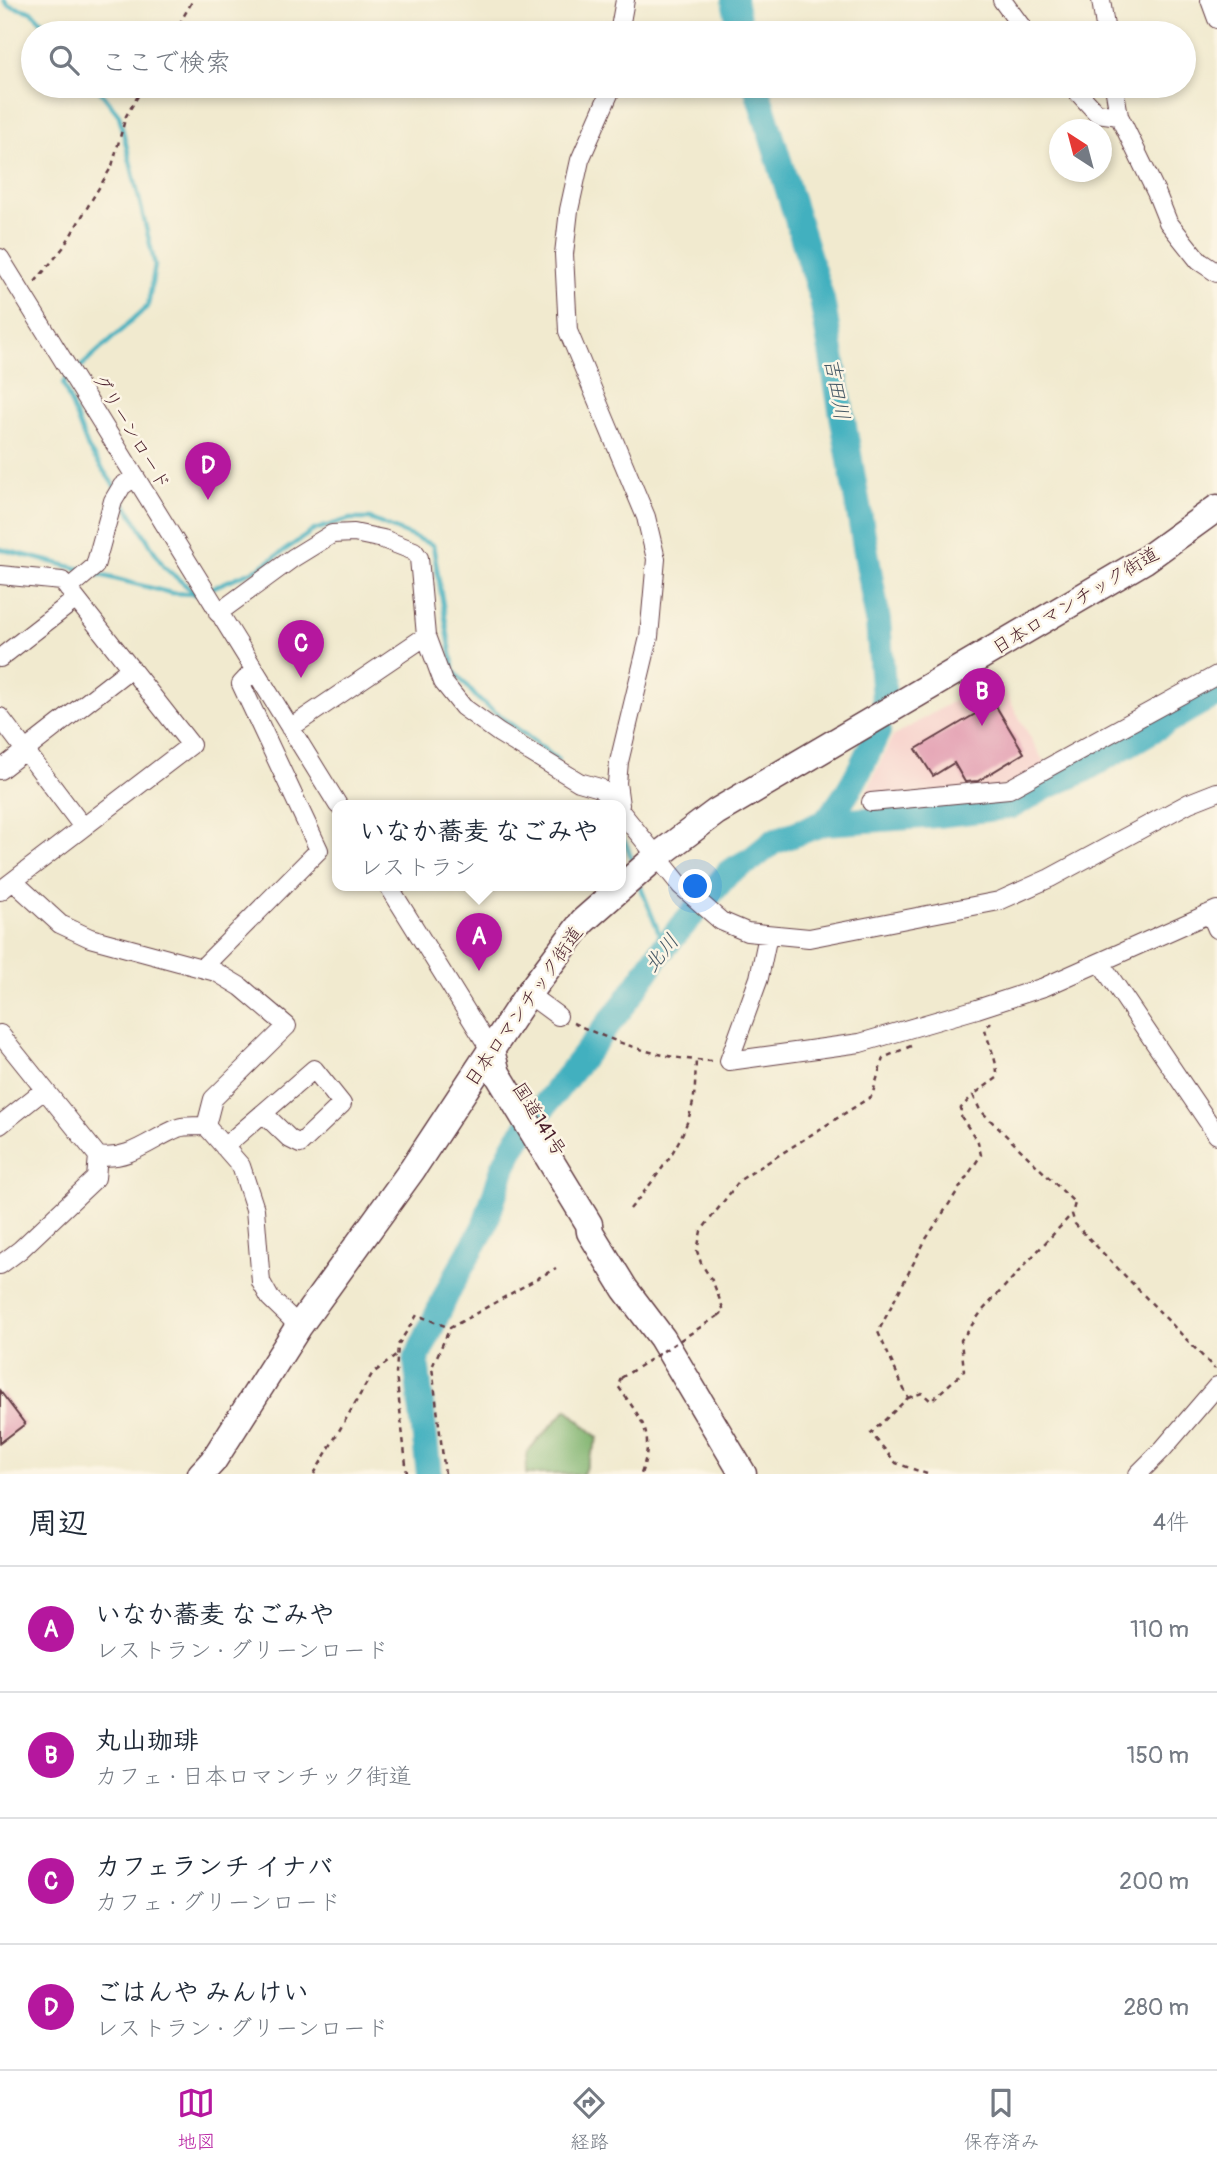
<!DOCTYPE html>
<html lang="ja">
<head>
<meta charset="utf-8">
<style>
  :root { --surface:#fff; --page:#f6f6f7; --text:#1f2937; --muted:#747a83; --line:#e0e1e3; --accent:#b5179e }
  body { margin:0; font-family:Pangolin,"Klee One",sans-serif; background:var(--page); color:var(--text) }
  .compass { position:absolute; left:1049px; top:119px; width:63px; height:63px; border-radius:50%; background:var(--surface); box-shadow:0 4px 10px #0003; rotate:324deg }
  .you { position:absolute; left:696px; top:887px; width:24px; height:24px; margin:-18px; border:5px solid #fff; border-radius:50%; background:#1a73e8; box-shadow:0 0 0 10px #1a73e833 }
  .badge { display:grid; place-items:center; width:46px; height:46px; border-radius:50%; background:var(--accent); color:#fff; font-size:23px; font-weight:700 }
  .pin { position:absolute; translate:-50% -58px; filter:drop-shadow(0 2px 4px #0008) }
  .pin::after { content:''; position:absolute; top:37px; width:24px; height:21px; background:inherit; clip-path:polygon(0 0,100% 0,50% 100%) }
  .popup { position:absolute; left:332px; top:800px; width:294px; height:91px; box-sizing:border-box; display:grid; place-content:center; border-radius:14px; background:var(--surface); filter:drop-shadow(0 2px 5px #0005); font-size:23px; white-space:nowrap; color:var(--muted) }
  .popup b { font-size:26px; color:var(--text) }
  .popup::after { content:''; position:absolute; left:50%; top:100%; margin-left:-14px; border:14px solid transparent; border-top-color:var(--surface) }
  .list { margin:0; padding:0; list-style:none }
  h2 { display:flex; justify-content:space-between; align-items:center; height:91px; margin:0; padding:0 28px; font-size:30px }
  h2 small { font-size:23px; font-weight:400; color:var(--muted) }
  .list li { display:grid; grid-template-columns:46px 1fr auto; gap:21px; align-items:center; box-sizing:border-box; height:126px; padding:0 28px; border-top:2px solid var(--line) }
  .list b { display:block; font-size:26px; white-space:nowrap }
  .list p { margin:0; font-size:23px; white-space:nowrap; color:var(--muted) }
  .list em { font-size:23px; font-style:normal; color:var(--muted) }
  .icon { flex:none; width:38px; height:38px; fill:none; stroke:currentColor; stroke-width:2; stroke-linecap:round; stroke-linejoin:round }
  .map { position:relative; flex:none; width:1217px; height:1474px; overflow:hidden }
  .search { position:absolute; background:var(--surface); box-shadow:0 4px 10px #0003; left:21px; right:21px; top:21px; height:77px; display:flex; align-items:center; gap:18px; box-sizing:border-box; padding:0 24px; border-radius:38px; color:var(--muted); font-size:26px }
  .sheet { height:595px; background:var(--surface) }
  nav { display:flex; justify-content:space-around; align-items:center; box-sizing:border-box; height:98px; border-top:2px solid var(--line); background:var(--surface); font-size:19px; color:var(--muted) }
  nav a { display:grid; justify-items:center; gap:4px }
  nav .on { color:var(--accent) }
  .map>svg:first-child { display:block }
  .built { fill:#f7d0cb }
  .forest { fill:#80b46f; stroke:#656a4d; stroke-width:2 }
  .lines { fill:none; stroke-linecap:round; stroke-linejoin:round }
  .stream { stroke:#42b0bf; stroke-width:4.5 }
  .river { stroke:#42b0bf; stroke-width:26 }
  .building { fill:#e197ad }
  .minor-casing { stroke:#633d44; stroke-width:20 }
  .highway-casing { stroke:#633d44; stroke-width:29 }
  .path { stroke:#633d44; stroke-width:2.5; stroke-dasharray:5 5; stroke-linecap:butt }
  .minor { stroke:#fff; stroke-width:18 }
  .highway { stroke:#fff; stroke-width:26 }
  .path-bridge { stroke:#633d44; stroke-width:2.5; stroke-dasharray:5 5; stroke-linecap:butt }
  .labels { text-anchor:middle; stroke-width:5; stroke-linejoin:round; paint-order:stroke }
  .street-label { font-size:19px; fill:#4a1f2b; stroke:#fcf5e5 }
  .water-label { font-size:21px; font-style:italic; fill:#475966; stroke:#fcf5e5 }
</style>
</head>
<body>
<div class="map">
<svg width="1217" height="1474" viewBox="0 0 1217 1474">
  <rect width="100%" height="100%" fill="#fcf5e5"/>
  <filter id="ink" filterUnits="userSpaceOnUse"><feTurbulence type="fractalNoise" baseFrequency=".0143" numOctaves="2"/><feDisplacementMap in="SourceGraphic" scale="14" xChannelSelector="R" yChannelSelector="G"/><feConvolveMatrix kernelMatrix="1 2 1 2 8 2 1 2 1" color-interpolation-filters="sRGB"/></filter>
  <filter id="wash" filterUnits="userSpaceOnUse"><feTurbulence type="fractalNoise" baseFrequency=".00686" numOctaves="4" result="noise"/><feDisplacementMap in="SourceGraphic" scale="28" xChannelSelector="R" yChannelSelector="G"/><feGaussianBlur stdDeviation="1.57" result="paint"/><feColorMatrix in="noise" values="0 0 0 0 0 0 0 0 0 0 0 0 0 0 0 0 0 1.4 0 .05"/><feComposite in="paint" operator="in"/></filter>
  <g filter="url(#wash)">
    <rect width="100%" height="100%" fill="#f1eacf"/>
    <!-- built -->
    <path class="built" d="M996 676 1049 771 991 790 879 795 866 793 892 737Z"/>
    <!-- forest -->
    <path class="forest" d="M567 1409 598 1438 583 1474H526L527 1452Z"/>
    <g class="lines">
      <!-- stream -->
      <path class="stream" d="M4 0 8 5 32 12 53 33
        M75 372 148 306 155 265 119 115 96 86
        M68 378 63 383 88 448 115 487
        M122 498 164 567 196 594 200 592
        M0 549 84 570
        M96 574 171 593 196 594
        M209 589 259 568 314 530 350 519H370L433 545 454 671 478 699 558 760
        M595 794 601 805
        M621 836 627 846 633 863
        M640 885 663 943 660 952"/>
      <!-- river -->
      <path class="river" d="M734 0 741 33
        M756 86 822 300 878 621 884 699
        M824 823C849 796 863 764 878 731
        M429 1474 416 1360 450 1287 484 1227 504 1166 516 1142 625 1003 660 952 729 872 752 859 773 842 824 823 937 815 1012 806 1048 786 1084 770 1201 702 1217 695"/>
    </g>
    <g id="blocks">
      <!-- building -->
      <path class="building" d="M994 703 1024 753 978 781 965 782 954 763 933 776 916 749Z
        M0 1391 25 1424 0 1443Z"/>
    </g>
  </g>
  <g filter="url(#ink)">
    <use href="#blocks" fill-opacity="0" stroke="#633d44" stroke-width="2"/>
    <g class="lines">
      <!-- minor casing -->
      <g class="minor-casing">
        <path id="minor" d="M1002 0 1026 33
          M1101 0 1106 33
          M1210 0 1217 19
          M619 33 625 0
          M610 86 609 94 580 160 569 210 564 254 568 331 646 517 656 559 649 637 619 762 617 783 620 805
          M1072 86 1097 113 1119 116
          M1114 86 1119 116 1156 192 1168 222 1199 261 1217 273
          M0 258 338 805
          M0 575 62 581 191 745 0 891
          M68 589 95 566 113 501 122 486 135 477
          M218 613 293 558 332 534 354 533 383 539 414 551 419 558 426 636 443 682 463 707 499 733 579 782 600 788 615 805
          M0 658 76 599
          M0 717 83 827
          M290 728 426 636
          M0 770 131 668
          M871 802 1009 789 1217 675
          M621 812 681 886 721 921 747 932 809 938 999 901 1050 878 1189 803 1217 792
          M13 881 60 924 90 938 216 972 241 987 287 1026 213 1099 206 1126
          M388 885 491 1051
          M1210 913 1217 929
          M768 935 759 978 729 1061 860 1043 977 1009 1044 987 1217 910
          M1100 962 1217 1135
          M202 968 319 850 241 684 254 670
          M528 994 558 1016
          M0 1034 98 1156C129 1161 151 1139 178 1128 186 1125 197 1127 206 1126
          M0 1125 44 1090
          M206 1126 241 1166 255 1209 261 1282 270 1298 299 1326
          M224 1147 314 1069 342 1104 300 1144 290 1139 263 1113
          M0 1265 20 1250 96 1178 98 1156
          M1138 1474 1162 1450 1217 1386"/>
      </g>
      <!-- highway casing -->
      <g class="highway-casing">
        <path id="highway" d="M491 1051 497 1073 589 1224 590 1232 625 1289 662 1338 743 1474
          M201 1474 213 1461 299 1326 412 1170 528 994 583 921 656 857 716 812 1145 560 1217 508"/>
      </g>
      <!-- path -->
      <path class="path" d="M174 33 193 0
        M35 282 63 248 112 166 126 116 144 86
        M991 1022 985 1029C989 1046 998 1061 997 1078L973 1095 980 1110 1075 1203 1072 1214 1075 1224 1215 1369
        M573 1023C619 1044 663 1060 714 1061
        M630 1209C654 1180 681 1148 691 1110 696 1095 695 1076 696 1060
        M718 1316 724 1311 713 1282 701 1263 697 1251 701 1231 740 1180 872 1096 883 1058 911 1046
        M621 1378 618 1386C641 1420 656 1431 641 1474
        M908 1398 922 1393 931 1401 964 1371 961 1340 982 1311 1071 1215
        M314 1474 372 1374 397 1355
        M407 1474 396 1373 398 1345 417 1315 450 1328
        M445 1474 432 1367 450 1328 556 1268
        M927 1474 896 1463 871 1433 908 1398 878 1332 926 1239 981 1155 978 1142 960 1115 961 1108 973 1095"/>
      <!-- minor -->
      <use href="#minor" class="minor"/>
      <!-- highway -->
      <use href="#highway" class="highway"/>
      <!-- path-bridge -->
      <path class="path-bridge" d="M621 1378 718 1316"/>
    </g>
  </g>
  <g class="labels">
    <!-- street labels -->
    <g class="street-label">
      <text transform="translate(132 431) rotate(59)" y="7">グリーンロード</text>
      <text transform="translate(1075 600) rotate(-31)" y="7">日本ロマンチック街道</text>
      <text transform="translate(523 1006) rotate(-55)" y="7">日本ロマンチック街道</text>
      <text transform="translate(540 1119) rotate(58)" y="7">国道141号</text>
    </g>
    <!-- water labels -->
    <g class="water-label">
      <text transform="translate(837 389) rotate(80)" y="7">吉田川</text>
      <text transform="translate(661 953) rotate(-51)" y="7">北川</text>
    </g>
  </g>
</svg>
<svg class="compass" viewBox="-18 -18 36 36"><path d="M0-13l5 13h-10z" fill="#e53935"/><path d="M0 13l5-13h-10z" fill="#747a83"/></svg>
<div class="you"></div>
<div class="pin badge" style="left:479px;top:971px">A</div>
<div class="popup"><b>いなか蕎麦 なごみや</b>レストラン</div>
<div class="pin badge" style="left:982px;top:726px">B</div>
<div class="pin badge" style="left:301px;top:678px">C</div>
<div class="pin badge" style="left:208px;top:500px">D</div>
<div class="search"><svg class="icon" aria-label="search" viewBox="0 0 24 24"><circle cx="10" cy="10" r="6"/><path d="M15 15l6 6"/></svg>ここで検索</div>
</div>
<section class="sheet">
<h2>周辺<small>4件</small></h2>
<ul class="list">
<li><span class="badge">A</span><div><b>いなか蕎麦 なごみや</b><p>レストラン · グリーンロード</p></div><em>110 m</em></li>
<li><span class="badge">B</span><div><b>丸山珈琲</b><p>カフェ · 日本ロマンチック街道</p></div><em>150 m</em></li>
<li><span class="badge">C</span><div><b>カフェランチ イナバ</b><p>カフェ · グリーンロード</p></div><em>200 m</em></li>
<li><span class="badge">D</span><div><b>ごはんや みんけい</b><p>レストラン · グリーンロード</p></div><em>280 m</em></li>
</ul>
</section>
<nav>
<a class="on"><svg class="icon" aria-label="map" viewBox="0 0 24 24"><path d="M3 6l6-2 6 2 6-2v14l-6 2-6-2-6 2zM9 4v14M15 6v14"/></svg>地図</a>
<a><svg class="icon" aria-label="directions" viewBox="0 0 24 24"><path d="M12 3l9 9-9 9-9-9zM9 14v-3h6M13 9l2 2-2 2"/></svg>経路</a>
<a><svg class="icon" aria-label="saved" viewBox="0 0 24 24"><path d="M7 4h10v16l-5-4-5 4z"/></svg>保存済み</a>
</nav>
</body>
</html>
